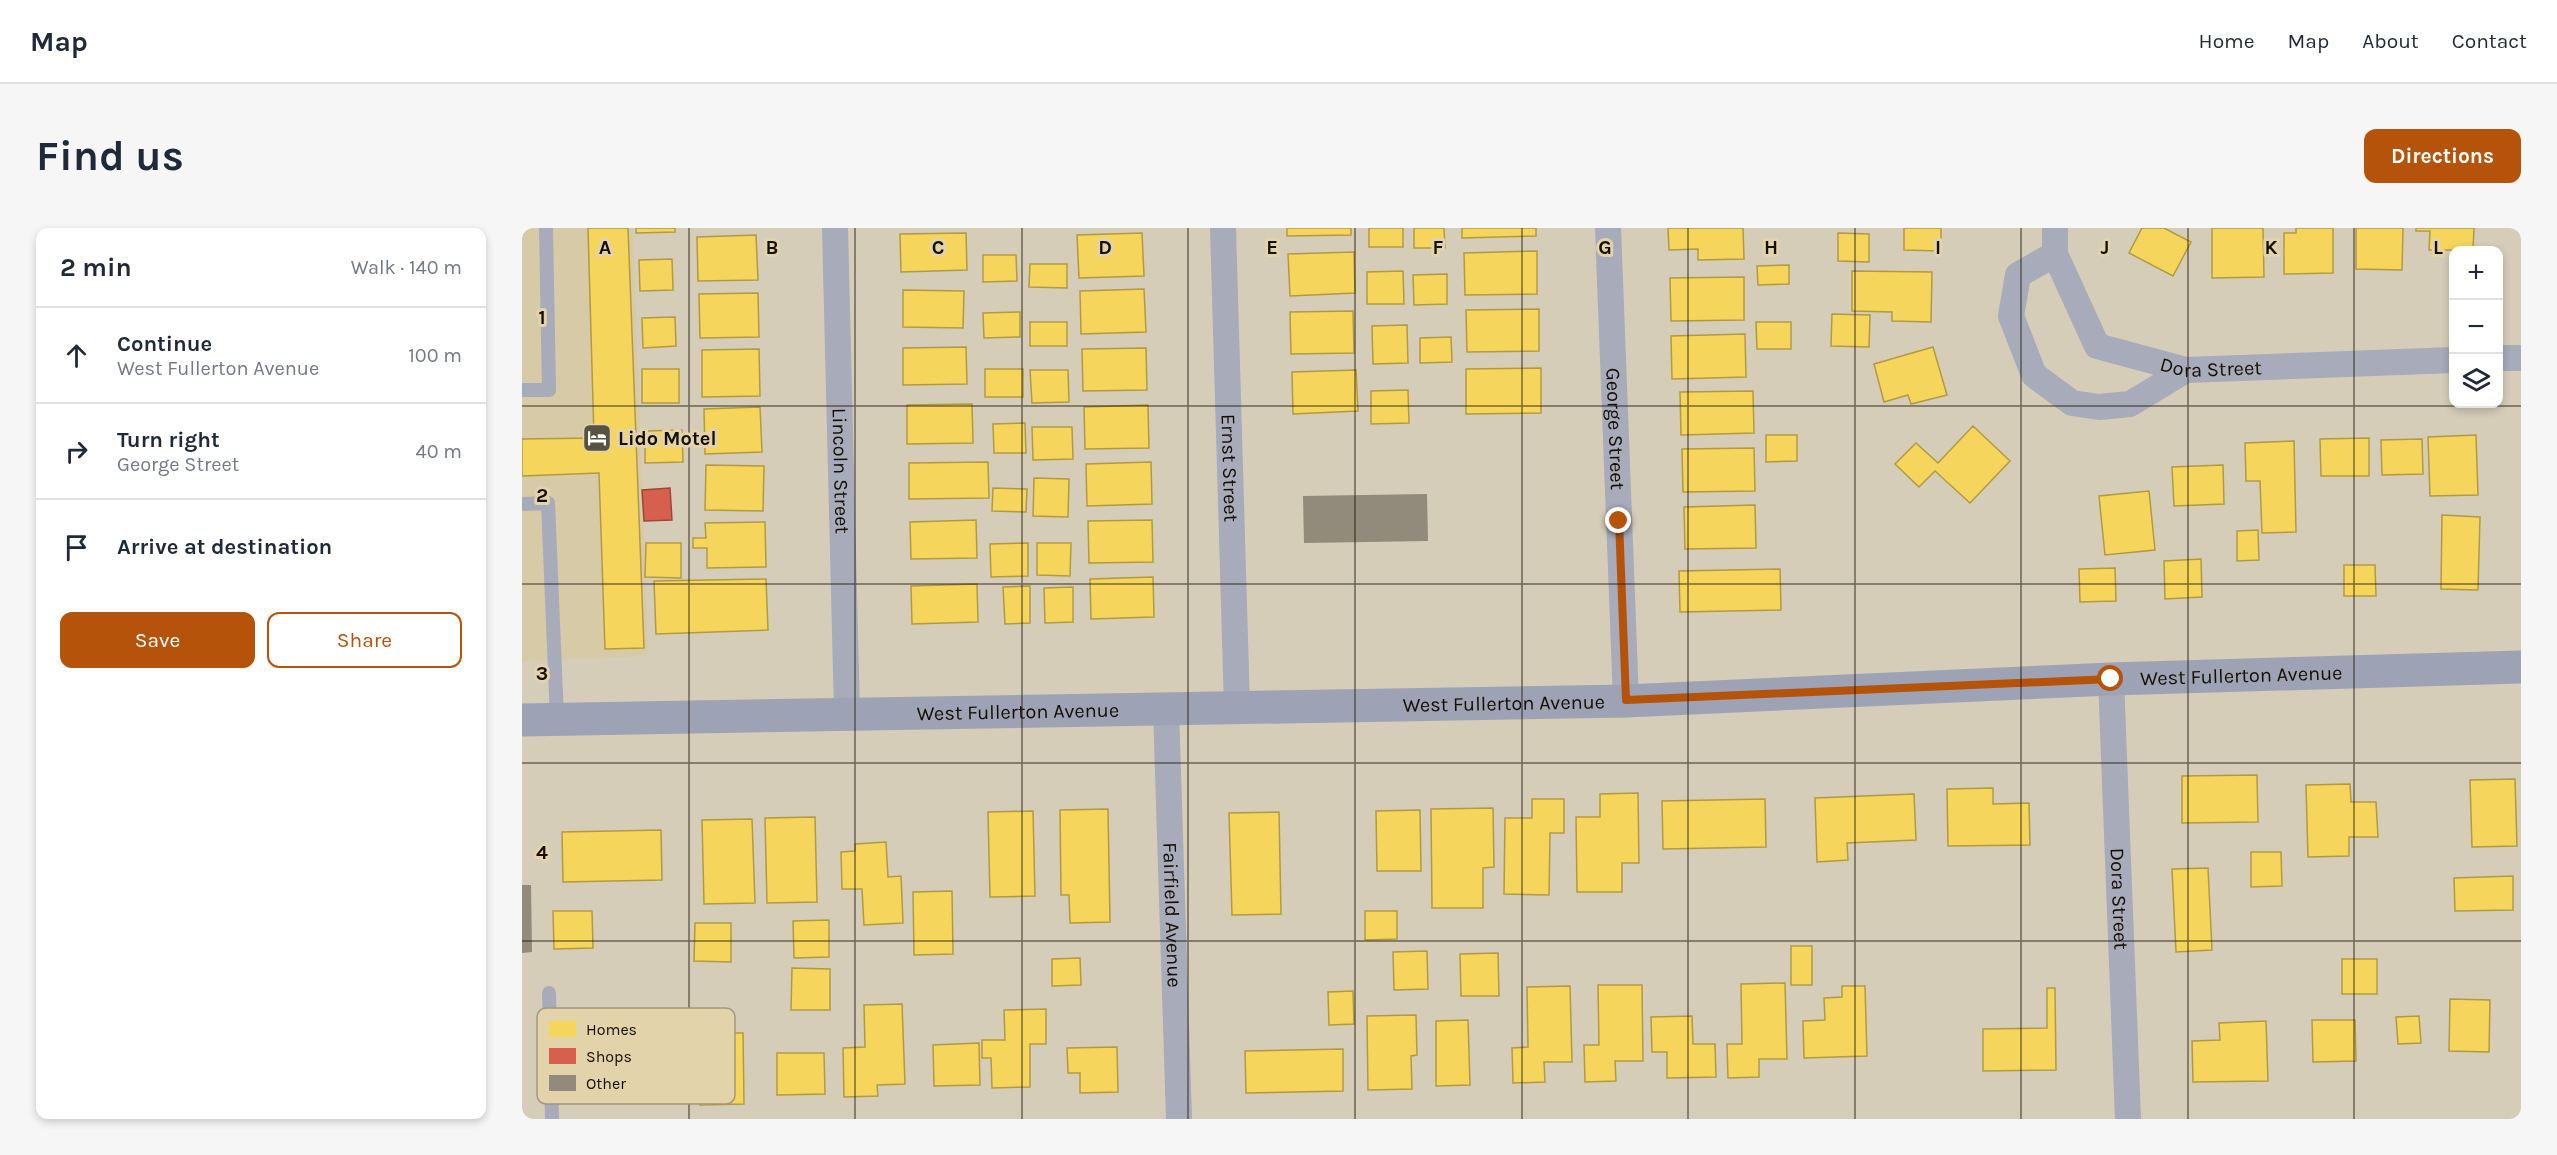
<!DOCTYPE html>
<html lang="en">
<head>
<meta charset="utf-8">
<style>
  :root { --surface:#fff; --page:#f6f6f7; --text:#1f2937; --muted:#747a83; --line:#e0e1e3; --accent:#b45309 }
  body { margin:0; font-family:Karla,sans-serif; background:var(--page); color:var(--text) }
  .controls { position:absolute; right:18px; top:18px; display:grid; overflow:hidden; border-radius:12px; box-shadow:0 3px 9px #0003 }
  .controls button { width:54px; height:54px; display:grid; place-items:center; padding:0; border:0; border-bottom:2px solid var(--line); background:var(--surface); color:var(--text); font:30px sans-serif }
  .stop { position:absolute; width:18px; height:18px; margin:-14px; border:4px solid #b45309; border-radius:50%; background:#fff }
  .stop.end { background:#b45309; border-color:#fff; box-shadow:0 2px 6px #0008 }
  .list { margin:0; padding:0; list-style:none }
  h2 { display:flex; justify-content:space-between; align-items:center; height:78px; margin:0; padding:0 24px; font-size:26px }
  h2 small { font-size:20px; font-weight:400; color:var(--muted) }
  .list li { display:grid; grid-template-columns:39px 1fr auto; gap:18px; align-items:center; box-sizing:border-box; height:96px; padding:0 24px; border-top:2px solid var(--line) }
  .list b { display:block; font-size:22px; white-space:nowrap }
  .list p { margin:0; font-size:20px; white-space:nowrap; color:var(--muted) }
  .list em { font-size:20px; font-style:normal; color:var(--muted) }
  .actions { display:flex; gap:12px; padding:18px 24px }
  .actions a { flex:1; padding:14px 0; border:2px solid var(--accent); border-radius:12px; text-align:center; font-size:21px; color:var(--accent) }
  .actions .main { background:var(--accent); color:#fff }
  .icon { flex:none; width:33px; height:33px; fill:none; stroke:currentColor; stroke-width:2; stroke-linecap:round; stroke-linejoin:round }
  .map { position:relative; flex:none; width:1999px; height:891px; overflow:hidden; border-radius:12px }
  header { display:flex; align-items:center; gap:36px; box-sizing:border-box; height:84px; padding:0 30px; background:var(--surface); border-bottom:2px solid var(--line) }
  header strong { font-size:28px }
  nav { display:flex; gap:33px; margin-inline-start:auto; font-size:21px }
  .intro { display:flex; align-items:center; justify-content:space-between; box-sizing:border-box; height:144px; padding:0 36px }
  h1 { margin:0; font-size:42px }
  .button { padding:15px 27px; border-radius:12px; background:var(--accent); color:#fff; font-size:21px; font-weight:700 }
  main { display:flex; gap:36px; padding:0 36px }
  aside { flex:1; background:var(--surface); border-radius:12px; box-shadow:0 3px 9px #0003 }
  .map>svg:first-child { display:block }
  .built { fill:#d7caa6 }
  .homes { fill:#f6d55c; stroke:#b29a41; stroke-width:1.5 }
  .shops { fill:#d6604d; stroke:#9c4837; stroke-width:1.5 }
  .building { fill:#928a7a }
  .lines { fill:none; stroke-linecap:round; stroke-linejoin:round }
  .lane { stroke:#a7abba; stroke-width:14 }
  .street { stroke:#a7abba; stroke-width:26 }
  .secondary { stroke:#9ea2b5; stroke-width:33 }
  .route { stroke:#b45309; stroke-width:8 }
  .grid { fill:none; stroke:#151003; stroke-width:1.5; stroke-opacity:0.55 }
  .labels { text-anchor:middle; stroke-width:6; stroke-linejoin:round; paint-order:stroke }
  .street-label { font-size:20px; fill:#151003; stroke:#e2d3ab }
  .poi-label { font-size:20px; font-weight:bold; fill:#151003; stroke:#e2d3ab; text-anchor:start }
  .key { fill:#e2d3ab; stroke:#a49879; stroke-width:1.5 }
  .key-label { font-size:16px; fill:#151003 }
  .grid-label { font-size:20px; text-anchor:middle; font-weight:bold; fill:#151003; stroke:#e2d3ab; stroke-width:6; stroke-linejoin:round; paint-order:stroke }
</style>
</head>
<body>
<header>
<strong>Map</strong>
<nav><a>Home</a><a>Map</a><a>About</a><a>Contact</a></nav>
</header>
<div class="intro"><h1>Find us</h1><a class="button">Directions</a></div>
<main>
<aside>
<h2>2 min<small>Walk · 140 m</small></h2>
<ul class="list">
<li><svg class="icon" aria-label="ahead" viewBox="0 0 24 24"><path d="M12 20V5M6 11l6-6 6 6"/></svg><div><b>Continue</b><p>West Fullerton Avenue</p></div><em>100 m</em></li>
<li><svg class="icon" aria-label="right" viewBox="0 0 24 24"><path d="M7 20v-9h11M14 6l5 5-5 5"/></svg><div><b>Turn right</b><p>George Street</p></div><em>40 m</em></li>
<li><svg class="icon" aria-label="arrive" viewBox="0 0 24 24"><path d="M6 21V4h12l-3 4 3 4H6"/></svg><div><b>Arrive at destination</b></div></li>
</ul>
<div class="actions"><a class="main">Save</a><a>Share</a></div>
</aside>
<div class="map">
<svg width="1999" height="891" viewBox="0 0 1999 891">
  <rect width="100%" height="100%" fill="#d5cdb8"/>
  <!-- built -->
  <path class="built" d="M0 0H111L126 428 0 433Z"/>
  <!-- homes -->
  <path class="homes" d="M66 0H106L122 420 83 421 77 245 0 248V211L72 210Z
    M114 0H153V4L114 5Z
    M765 0H829V7L765 8Z
    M847 0H881V19H847Z
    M892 0H922L923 20H892Z
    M940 0H1014V8L940 10Z
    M1146 0H1221L1222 31 1176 32V21L1147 22Z
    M1382 0H1419V23L1382 22Z
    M1620 0H1642L1669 14 1651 48 1607 25Z
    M1690 0H1741L1742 49 1690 50Z
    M1774 0H1811V45L1762 46V5H1774Z
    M1834 0H1881L1880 42 1834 41Z
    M1894 0H1952L1951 22H1907L1908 3H1894Z
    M444 5 445 42 379 44 378 6Z
    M620 5 622 48 557 50 555 7Z
    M1316 5 1347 6V34L1316 33Z
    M234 7 236 52 176 53 175 9Z
    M1015 23V66L943 67 942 25Z
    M832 24 833 65 768 68 766 26Z
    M461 27H494L495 53 461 54Z
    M150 31 151 62 118 63 117 32Z
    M508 36H545V60L507 59Z
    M1267 37V56L1236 57 1235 38Z
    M881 43 882 76H845V44Z
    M1330 43 1410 44 1409 94 1370 93V84L1330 83Z
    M925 46V76L892 77 891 47Z
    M1222 49V92L1149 93 1148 50Z
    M622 61 624 104 559 106 558 63Z
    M381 62 442 63 441 100 381 99Z
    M236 65 237 109 178 110 177 66Z
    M1017 81V123L945 124 944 82Z
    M831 83 832 125 769 126 768 84Z
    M498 84V109L462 110 461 85Z
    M1310 86 1348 87 1347 119 1309 118Z
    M153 89 154 118 121 120 120 90Z
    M508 94H545V118H508Z
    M1234 94H1269V121H1235Z
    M885 97 886 135 851 136 850 98Z
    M1223 106 1224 149 1150 151 1149 108Z
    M929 109 930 134 898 135V110Z
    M444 119 445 156 381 157V120Z
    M1411 119 1425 167 1389 176 1386 167 1362 174 1352 136Z
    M624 120 625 162 561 163 560 121Z
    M237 121 238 168 180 169V122Z
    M1019 140V185L944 186V141Z
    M120 141H157V175H120Z
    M463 141H501V169H463Z
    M508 142H546L547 174 510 175Z
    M834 142 836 183 771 186 770 144Z
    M886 162 887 195 849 196V163Z
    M1231 163 1232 205 1159 207 1158 164Z
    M450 176 451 215 385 216V177Z
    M626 177 627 220 563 221 562 179Z
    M238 179 240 224 183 226 182 181Z
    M503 195 504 225H472L471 196Z
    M1451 198 1488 233 1448 275 1413 243 1397 259 1373 236 1394 215 1416 235Z
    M510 199H550L551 231 511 232Z
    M160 202 161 234 123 235V203Z
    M1244 207H1275V233L1244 234Z
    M1954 207 1956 267 1908 268 1906 209Z
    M1847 210V248H1799L1798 211Z
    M1900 211 1901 246 1860 247 1859 212Z
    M1772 213 1774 304 1740 305 1738 253H1724L1723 215Z
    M1232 220 1233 263 1161 264 1160 221Z
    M466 234 467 270 387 271V235Z
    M629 234 630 276 565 278 564 236Z
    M184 237 242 238 241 283 183 282Z
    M1701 237 1702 276 1652 278 1650 239Z
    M512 250 547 251 546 289 511 288Z
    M471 260 505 261 504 284 470 283Z
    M1627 263 1633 322 1583 327 1577 268Z
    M1233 277 1234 320 1163 321 1162 279Z
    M1920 287 1958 289 1956 362 1919 361Z
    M454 292 455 330 389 331 388 294Z
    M630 292 631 334 567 335 566 293Z
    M243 294 244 339 185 340V320H171V310H184L183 295Z
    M1736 302 1737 332 1715 333V303Z
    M124 315H159V350L123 349Z
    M506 315V348L469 349 468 316Z
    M515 315H549L548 348 515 347Z
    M1679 331 1680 369 1643 371 1642 333Z
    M1822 337H1853L1854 368H1822Z
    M1593 340 1594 373 1558 374 1557 341Z
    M1258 341 1259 382 1158 384 1157 343Z
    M631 349 632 389 569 391 568 351Z
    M244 351 246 402 134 406 132 353Z
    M455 356 456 394 390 396 389 358Z
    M508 358V395L483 396 481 359Z
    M551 359V394L523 395 522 360Z
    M1735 547 1736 594 1660 595V548Z
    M1993 551 1995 618 1950 619 1948 552Z
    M1828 556 1829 574H1854L1856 609H1827V628L1786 629 1784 557Z
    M1471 560V576L1507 575 1508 617 1426 618 1425 561Z
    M1116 565 1117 635H1100V664H1055L1054 589H1078V566Z
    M1392 566 1394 612 1325 615 1326 632 1295 634 1293 570Z
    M1010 571H1042V605H1028L1027 667 982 666 983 590H1010Z
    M1243 571 1244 619 1141 621 1140 573Z
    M971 580 972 639 961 640V680H910L909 581Z
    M586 581 588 694 548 695 547 667H539L538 582Z
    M898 582 899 643H855L854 583Z
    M511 583 513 668 468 669 466 584Z
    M757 584 759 686 710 687 707 585Z
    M293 589 295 674 245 675 243 590Z
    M230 591 233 675 182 676 180 592Z
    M139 602 140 652 41 654 40 604Z
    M364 614 366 649 379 648 381 695 342 697 340 661H320L319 624 333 623V616Z
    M1729 624H1759L1760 658 1729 659Z
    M1686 640 1690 722 1654 724 1650 641Z
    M1991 648V682L1933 683 1932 650Z
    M430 663 431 726 392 727 391 664Z
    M31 683H70L71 720 32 721Z
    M843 683H875V711L843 712Z
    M307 692V729L272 730 271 693Z
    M173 695H209V734L172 733Z
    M1269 718H1290V757H1269Z
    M905 723 906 761 872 762 871 724Z
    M976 725 977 768H939L938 726Z
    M558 730 559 757 530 758V731Z
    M1820 731H1855V766H1820Z
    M270 740 308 741V782H269Z
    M1263 755 1265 831H1237V849L1206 850 1205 816H1220L1219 756Z
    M1076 757H1120L1121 833H1093L1094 853 1063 854 1062 817H1077Z
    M1048 758 1050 834H1022L1023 854 991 855 990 820 1006 819 1005 759Z
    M1320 758H1343L1345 828 1282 830 1281 793 1303 792 1302 770 1320 769Z
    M1525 760H1533L1534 842 1461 843V801L1525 800Z
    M831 763 832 796 807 797 806 764Z
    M1928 771 1968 772 1967 824 1927 823Z
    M380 776 383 856 355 857 356 868 322 869 321 820 343 819 342 777Z
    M524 781V816H508V859L470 860 469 830H460V812H483L482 782Z
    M894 787 895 827 889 828 890 861 846 862 845 788Z
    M1170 788 1171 816H1193L1194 849 1145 850V824H1130L1129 789Z
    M1897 788 1899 815 1876 816 1874 789Z
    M946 792 948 857 914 858V793Z
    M1790 792H1833L1834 833 1791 834Z
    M1744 793 1746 853 1671 854 1670 813 1698 812 1697 795Z
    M196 805H221L222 876 178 877 177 819 197 818Z
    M457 815 458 857 412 858 411 817Z
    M595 819 596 864 558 865V845H546L545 820Z
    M821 821V863L724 865 723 823Z
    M255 825H302L303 866 255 867Z"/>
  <!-- shops -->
  <path class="shops" d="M148 260 150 292 122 293 120 262Z"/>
  <!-- building -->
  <path class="building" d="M905 266 906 313 782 315 781 268Z
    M0 657H9L10 724 0 725Z"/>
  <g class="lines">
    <!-- lane -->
    <path class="lane" d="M0 162H27L24 0
      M0 276 26 275 35 491
      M27 765 30 891"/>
    <!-- street -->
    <g class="street">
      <path id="s1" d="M313 0 325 485"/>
      <path id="s2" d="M701 0 715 480"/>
      <path id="s3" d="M1086 0 1104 473"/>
      <path id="s4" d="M1533 0V26L1575 118 1664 142 1932 132"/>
      <path d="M1533 26 1496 47 1489 88 1512 147 1550 175 1577 179 1608 176 1664 142"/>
      <path d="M1976 130H1999"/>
      <path id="s5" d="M1589 451 1606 891"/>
      <path id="s6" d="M644 481 657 891"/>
    </g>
    <!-- secondary -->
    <path class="secondary" id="s7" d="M0 492 1104 473 1589 451 1999 439"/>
  </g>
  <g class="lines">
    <!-- route -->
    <path class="route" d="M1097 293 1104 472 1589 451"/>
  </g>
  <!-- grid -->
  <path class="grid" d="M167 0V891M333 0V891M500 0V891M666 0V891M833 0V891M1000 0V891M1166 0V891M1333 0V891M1499 0V891M1666 0V891M1832 0V891M0 178H1999M0 356H1999M0 535H1999M0 713H1999"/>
  <!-- icons -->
  <defs>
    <g id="hotel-square" transform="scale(1.5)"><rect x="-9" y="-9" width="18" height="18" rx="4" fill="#585242" stroke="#e2d3ab"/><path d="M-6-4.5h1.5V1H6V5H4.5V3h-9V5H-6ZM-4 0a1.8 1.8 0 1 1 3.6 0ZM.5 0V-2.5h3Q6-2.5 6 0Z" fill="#fff"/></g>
  </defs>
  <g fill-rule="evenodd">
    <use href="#hotel-square" x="75" y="210"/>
  </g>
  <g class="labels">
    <!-- street labels -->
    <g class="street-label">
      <text dy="7" stroke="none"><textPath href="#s4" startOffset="244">Dora Street</textPath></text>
      <text dy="7" stroke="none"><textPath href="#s3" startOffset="201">George Street</textPath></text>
      <text dy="7" stroke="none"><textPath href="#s2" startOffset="240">Ernst Street</textPath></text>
      <text dy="7" stroke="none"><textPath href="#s1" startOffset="243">Lincoln Street</textPath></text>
      <text dy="7" stroke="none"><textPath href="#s7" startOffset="1720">West Fullerton Avenue</textPath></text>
      <text dy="7" stroke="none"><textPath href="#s7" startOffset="982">West Fullerton Avenue</textPath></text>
      <text dy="7" stroke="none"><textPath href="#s7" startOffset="496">West Fullerton Avenue</textPath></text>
      <text dy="7" stroke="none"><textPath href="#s5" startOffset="220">Dora Street</textPath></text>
      <text dy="7" stroke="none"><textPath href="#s6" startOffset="206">Fairfield Avenue</textPath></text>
    </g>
    <!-- poi labels -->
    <g class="poi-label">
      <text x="96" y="217">Lido Motel</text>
    </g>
  </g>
  <!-- legend -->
  <rect x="15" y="780" width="198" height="96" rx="9" class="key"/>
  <rect x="27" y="793" width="27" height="16" fill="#f6d55c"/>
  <rect x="27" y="820" width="27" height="16" fill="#d6604d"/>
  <rect x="27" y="847" width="27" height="16" fill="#928a7a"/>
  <g class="key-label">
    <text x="64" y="807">Homes</text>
    <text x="64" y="834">Shops</text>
    <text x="64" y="861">Other</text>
  </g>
  <g class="grid-label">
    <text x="83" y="26">A</text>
    <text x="250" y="26">B</text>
    <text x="416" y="26">C</text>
    <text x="583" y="26">D</text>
    <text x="750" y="26">E</text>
    <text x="916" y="26">F</text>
    <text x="1083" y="26">G</text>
    <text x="1249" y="26">H</text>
    <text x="1416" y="26">I</text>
    <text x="1583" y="26">J</text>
    <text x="1749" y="26">K</text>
    <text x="1916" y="26">L</text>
    <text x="20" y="96">1</text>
    <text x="20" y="274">2</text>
    <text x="20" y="452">3</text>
    <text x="20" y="631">4</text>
  </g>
</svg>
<div class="controls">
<button>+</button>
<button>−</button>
<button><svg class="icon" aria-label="layers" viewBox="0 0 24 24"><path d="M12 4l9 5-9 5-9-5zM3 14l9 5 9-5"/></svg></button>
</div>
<div class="stop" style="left:1589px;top:451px"></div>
<div class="stop end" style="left:1097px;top:293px"></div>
</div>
</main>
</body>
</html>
